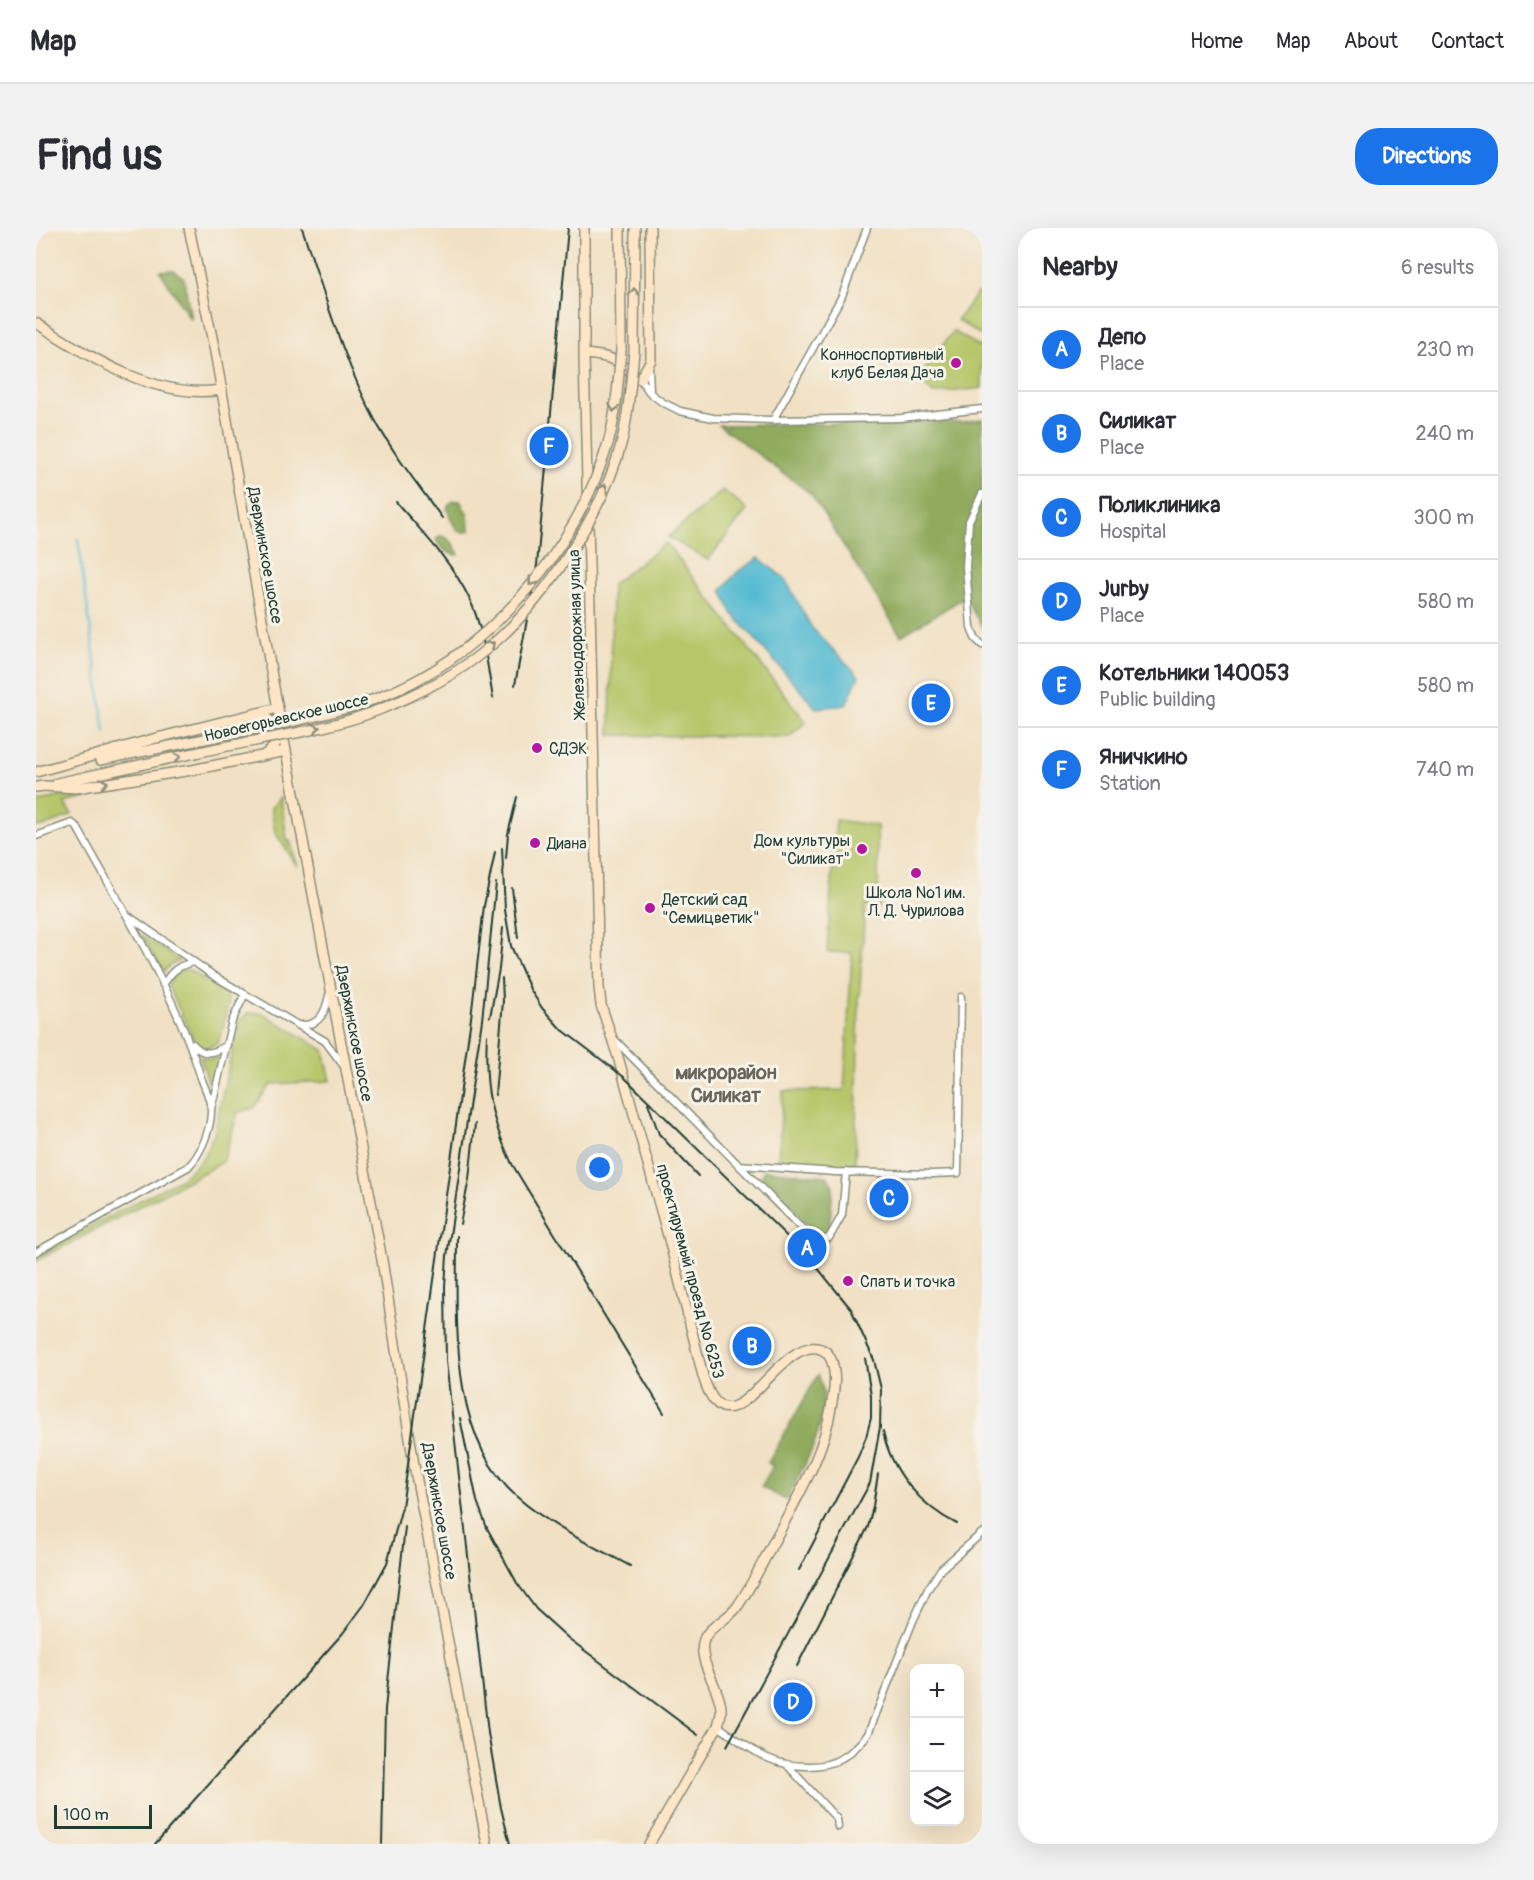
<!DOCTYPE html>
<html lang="en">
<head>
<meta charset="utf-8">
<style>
  :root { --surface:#fff; --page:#f2f2f3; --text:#2b2b33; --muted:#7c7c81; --line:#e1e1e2; --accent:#1a73e8 }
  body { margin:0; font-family:Pangolin,sans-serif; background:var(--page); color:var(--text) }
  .controls { position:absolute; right:18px; bottom:18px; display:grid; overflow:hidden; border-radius:12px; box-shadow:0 6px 24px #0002 }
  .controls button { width:54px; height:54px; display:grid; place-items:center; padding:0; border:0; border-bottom:2px solid var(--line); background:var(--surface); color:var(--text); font:30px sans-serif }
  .scale { position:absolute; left:18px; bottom:15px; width:98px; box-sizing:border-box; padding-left:6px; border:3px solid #1f3d34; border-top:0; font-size:16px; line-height:21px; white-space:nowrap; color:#1f3d34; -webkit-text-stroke:4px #f7f3e8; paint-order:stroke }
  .you { position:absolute; left:564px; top:940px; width:21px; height:21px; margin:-15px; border:4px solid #fff; border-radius:50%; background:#1a73e8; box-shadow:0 0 0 9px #1a73e833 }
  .badge { display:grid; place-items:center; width:39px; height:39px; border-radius:50%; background:var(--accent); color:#fff; font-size:20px; font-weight:700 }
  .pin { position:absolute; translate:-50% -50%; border:3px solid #fff; box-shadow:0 2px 6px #0006 }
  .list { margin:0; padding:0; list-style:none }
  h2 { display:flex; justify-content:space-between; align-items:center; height:78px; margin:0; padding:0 24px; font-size:26px }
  h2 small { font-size:20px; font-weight:400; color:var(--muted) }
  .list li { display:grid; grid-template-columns:39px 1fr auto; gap:18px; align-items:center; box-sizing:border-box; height:84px; padding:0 24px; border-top:2px solid var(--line) }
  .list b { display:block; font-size:22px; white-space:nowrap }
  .list p { margin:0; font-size:20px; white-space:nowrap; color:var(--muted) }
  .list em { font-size:20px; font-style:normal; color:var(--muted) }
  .icon { flex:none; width:33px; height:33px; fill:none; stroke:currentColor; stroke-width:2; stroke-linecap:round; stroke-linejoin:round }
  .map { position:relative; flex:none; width:946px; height:1616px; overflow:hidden; border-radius:24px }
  header { display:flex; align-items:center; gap:36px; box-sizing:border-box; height:84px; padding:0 30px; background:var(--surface); border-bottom:2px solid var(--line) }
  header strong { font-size:28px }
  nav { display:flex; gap:33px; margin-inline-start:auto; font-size:21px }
  .intro { display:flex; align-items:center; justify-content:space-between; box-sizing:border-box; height:144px; padding:0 36px }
  h1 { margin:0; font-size:42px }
  .button { padding:15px 27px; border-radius:24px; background:var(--accent); color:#fff; font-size:21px; font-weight:700 }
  main { display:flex; gap:36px; padding:0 36px }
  aside { flex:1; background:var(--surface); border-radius:24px; box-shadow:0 6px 24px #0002 }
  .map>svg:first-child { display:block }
  .green { fill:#b6c669; stroke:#6a824e; stroke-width:1.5 }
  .forest { fill:#90ab5d; stroke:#587448; stroke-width:1.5 }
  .water { fill:#53bad1; stroke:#397c82; stroke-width:1.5 }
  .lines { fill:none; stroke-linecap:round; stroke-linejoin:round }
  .stream { stroke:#53bad1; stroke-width:2 }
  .street-casing { stroke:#888e7c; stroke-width:9 }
  .secondary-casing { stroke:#888e7c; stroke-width:12 }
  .street { stroke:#fff; stroke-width:6 }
  .secondary { stroke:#fee5c5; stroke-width:9 }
  .rail { stroke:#1f3d34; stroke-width:2 }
  .secondary-bridge-casing { stroke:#888e7c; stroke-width:12; stroke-linecap:butt }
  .secondary-bridge { stroke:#fee5c5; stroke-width:9 }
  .oneway { stroke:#8e917c }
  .poi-dot { fill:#b5179e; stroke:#f7f3e8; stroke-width:2 }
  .labels { text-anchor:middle; stroke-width:6; stroke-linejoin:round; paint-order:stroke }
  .poi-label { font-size:16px; fill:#1f3d34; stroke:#f7f3e8; text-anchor:start }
  .street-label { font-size:16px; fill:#1f3d34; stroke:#f7f3e8 }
  .quarter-label { font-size:20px; font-weight:bold; fill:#6a645b; stroke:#f7f3e8 }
</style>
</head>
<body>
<header>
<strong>Map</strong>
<nav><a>Home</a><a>Map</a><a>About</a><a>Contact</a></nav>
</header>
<div class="intro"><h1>Find us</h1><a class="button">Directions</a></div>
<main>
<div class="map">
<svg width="946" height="1616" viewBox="0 0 946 1616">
  <rect width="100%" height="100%" fill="#f7f3e8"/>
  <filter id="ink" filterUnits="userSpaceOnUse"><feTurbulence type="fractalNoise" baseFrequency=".0167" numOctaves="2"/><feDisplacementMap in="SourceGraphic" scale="12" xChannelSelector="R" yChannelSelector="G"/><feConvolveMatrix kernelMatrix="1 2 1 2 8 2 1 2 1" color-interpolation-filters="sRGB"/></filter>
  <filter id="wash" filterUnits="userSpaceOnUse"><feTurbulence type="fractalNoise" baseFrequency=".008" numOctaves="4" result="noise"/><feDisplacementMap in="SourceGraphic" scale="24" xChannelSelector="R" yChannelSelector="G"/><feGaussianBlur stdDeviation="1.35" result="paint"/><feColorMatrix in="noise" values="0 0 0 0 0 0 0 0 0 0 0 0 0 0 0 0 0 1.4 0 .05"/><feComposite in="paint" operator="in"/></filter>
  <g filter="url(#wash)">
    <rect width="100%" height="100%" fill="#f1e0c3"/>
    <!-- green -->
    <path class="green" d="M942 64 946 67V108L921 92Z
      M917 103 946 120V160L897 166 883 150Z
      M687 262 711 282 672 332 632 309Z
      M630 315 770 494 753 509 574 507 576 356Z
      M21 569H54L28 575 36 587 9 598 0 599V575Z
      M245 569 251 613H254L262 639 239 604 235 580Z
      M800 592 841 598 843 679 829 678 823 775 819 941 742 934 747 863 808 862 816 725 791 724Z
      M105 707 144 733 134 737 128 744Z
      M151 741 188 762 193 774 185 807 181 816 171 820 160 816 132 758C136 747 141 743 151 741Z
      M212 785H226L288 822 295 853 235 856 218 880 202 884 187 934 0 1033V1027L146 950 166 931 178 906 202 795Z
      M183 828 175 862 164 829 173 831Z"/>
    <!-- forest -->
    <path class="forest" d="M137 42 148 50 155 92 124 43Z
      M946 191V399L929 369 865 408 775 266 683 197 927 194Z
      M418 273H424L432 287 433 303C419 309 416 292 411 281L413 276Z
      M404 308C414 309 419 318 423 327 413 327 405 320 400 312Z
      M728 942 791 948 797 958 793 1004 788 1008 780 1006 724 953Z
      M782 1147C784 1152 787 1159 787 1165 790 1202 767 1241 750 1272L725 1259 737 1238 732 1235Z"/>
    <!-- water -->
    <path class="water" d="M723 330 749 351 776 400 823 448 810 477 780 480 696 385 686 362 701 344Z"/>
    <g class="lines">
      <!-- stream -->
      <path class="stream" d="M42 311 69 505"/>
    </g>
  </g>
  <g filter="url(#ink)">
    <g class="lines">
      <!-- street casing -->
      <g class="street-casing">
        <path id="street" d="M613 138 614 164
          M604 151 614 165 626 174 644 183 677 190 737 192 865 190 946 181
          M737 192 806 68 831 0
          M946 266 933 293 930 339 935 399 939 410 946 417
          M0 608 36 595 41 599C86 681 138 761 165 850 169 860 176 874 175 885 174 903 165 926 152 939L0 1024
          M91 687 178 748 289 813 307 837
          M127 757C135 744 141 738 157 734
          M265 797C286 798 290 781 294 764
          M576 809 761 996 782 1013 793 1010 806 987 810 944
          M157 816C168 829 178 825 191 817
          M175 881 196 793 209 766
          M703 937 799 944 897 946 922 945 925 769
          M682 1498C714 1520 733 1539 774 1538 800 1538 816 1526 832 1506L877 1393 892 1361 905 1341 946 1305
          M752 1538 801 1591 802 1599"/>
      </g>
      <!-- secondary casing -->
      <g class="secondary-casing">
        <path id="secondary" d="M153 0 179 124 237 454 346 1032 378 1237 451 1616
          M548 0V126L563 759 565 777 582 829 634 1015 667 1148C693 1236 740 1112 781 1120 793 1122 797 1133 798 1144 800 1156 797 1168 795 1180 787 1227 765 1262 743 1304 729 1329 717 1356 701 1379 692 1392 670 1399 667 1415 663 1435 684 1461 685 1480 686 1486 683 1493 682 1498L613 1616
          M584 0 585 122
          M0 95C54 129 119 172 186 162
          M598 123 599 0
          M548 126C578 128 582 133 604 151L615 132 614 0
          M219 488C242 487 250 516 229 526
          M64 532 179 509
          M0 544 117 511 242 480
          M21 555 182 520
          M0 559 9 558 40 560 156 542 250 523"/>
      </g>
      <!-- street -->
      <use href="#street" class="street"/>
      <!-- secondary -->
      <use href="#secondary" class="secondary"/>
      <!-- rail -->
      <path class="rail" d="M266 0C288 64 307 132 339 192 358 227 383 258 406 290
        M360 274C386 304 416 334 433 370 448 401 451 437 457 470
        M479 457 501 337 532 0
        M466 620 469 682 475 718 494 761 506 780 524 800 588 849 776 1033 815 1081 838 1132 845 1161 844 1199 834 1255 691 1518
        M470 630 472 606 481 569
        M460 655 446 792 411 1028 409 1058 410 1133 452 1505 465 1580 474 1616
        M476 660 482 710
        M454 789 463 741 467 700
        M451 807C448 859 454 889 476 936L628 1185
        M459 867 467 773 466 750
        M612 875 623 906 662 948
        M424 996 433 951 439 896
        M421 1008C421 1092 412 1208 481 1269 514 1298 555 1317 594 1338
        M424 1190 441 1273 451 1300 481 1355 500 1381 532 1410 662 1507
        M847 1203C855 1244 885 1278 921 1296
        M763 1342 822 1229 830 1209 835 1190V1168L829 1130
        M761 1438 832 1299 837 1278 842 1246
        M119 1616 307 1405 328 1377 351 1335 366 1279 435 790 448 678 459 624
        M346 1616 349 1481 369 1299"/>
      <!-- secondary-bridge casing -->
      <g class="secondary-bridge-casing">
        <path id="secondary-bridge" d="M179 509C233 498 288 489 339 471 449 430 541 324 573 212 581 183 582 151 585 122
          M182 520C236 509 293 502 345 481 383 466 421 446 452 420 508 374 568 284 586 213 593 184 595 153 598 123"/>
      </g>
      <!-- secondary-bridge -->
      <use href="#secondary-bridge" class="secondary-bridge"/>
    </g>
    <!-- one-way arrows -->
    <defs><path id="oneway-chevron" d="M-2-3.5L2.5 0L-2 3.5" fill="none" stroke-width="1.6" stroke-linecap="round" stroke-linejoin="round" transform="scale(1.5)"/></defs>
    <g class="oneway">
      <use href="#oneway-chevron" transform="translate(598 64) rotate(-90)"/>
      <use href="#oneway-chevron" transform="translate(578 180) rotate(99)"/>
      <use href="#oneway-chevron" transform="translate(568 260) rotate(-66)"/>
      <use href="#oneway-chevron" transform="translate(496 354) rotate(128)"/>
      <use href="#oneway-chevron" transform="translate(455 417) rotate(-41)"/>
      <use href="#oneway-chevron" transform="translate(280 500) rotate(-12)"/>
      <use href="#oneway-chevron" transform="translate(141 529) rotate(-12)"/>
      <use href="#oneway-chevron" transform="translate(68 555) rotate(-9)"/>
    </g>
  </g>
  <!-- markers -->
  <g class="poi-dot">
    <circle cx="920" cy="135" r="6"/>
    <circle cx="501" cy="520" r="6"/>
    <circle cx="499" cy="615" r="6"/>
    <circle cx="826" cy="621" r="6"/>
    <circle cx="880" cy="645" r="6"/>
    <circle cx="614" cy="680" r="6"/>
    <circle cx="812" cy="1053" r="6"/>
  </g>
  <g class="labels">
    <!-- poi labels -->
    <g class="poi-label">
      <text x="908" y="132" text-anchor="end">Конноспортивный<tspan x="908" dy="18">клуб Белая Дача</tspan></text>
      <text x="513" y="526">СДЭК</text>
      <text x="814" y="618" text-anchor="end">Дом культуры<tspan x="814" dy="18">"Силикат"</tspan></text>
      <text x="511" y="621">Диана</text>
      <text x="880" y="670" text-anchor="middle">Школа №1 им.<tspan x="880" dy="18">Л. Д. Чурилова</tspan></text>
      <text x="626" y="677">Детский сад<tspan x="626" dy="18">"Семицветик"</tspan></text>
      <text x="824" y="1059">Спать и точка</text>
    </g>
    <!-- street labels -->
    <g class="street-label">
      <text transform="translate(230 327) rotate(80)" y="6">Дзержинское шоссе</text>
      <text transform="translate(540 406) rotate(-92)" y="6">Железнодорожная улица</text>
      <text transform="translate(250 489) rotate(-13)" y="6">Новоегорьевское шоссе</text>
      <text transform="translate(319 805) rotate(79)" y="6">Дзержинское шоссе</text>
      <text transform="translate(655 1043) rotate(75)" y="6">проектируемый проезд № 6253</text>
      <text transform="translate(404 1283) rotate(80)" y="6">Дзержинское шоссе</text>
    </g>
    <!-- quarter labels -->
    <g class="quarter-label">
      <text x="690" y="851">микрорайон<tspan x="690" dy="23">Силикат</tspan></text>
    </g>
  </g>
</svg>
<div class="controls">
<button>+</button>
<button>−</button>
<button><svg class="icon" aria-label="layers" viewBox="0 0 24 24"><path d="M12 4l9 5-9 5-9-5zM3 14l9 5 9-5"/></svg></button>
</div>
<div class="scale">100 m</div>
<div class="you"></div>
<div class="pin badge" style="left:771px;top:1020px">A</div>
<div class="pin badge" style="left:716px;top:1118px">B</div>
<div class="pin badge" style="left:853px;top:970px">C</div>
<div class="pin badge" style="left:757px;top:1474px">D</div>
<div class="pin badge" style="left:895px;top:475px">E</div>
<div class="pin badge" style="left:513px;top:218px">F</div>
</div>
<aside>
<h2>Nearby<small>6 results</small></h2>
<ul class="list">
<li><span class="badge">A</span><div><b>Депо</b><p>Place</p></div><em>230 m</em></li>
<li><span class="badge">B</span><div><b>Силикат</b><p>Place</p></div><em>240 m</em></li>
<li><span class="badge">C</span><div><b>Поликлиника</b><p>Hospital</p></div><em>300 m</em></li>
<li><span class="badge">D</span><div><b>Jurby</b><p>Place</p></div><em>580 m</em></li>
<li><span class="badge">E</span><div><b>Котельники 140053</b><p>Public building</p></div><em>580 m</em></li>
<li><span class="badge">F</span><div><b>Яничкино</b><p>Station</p></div><em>740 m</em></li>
</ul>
</aside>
</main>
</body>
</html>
